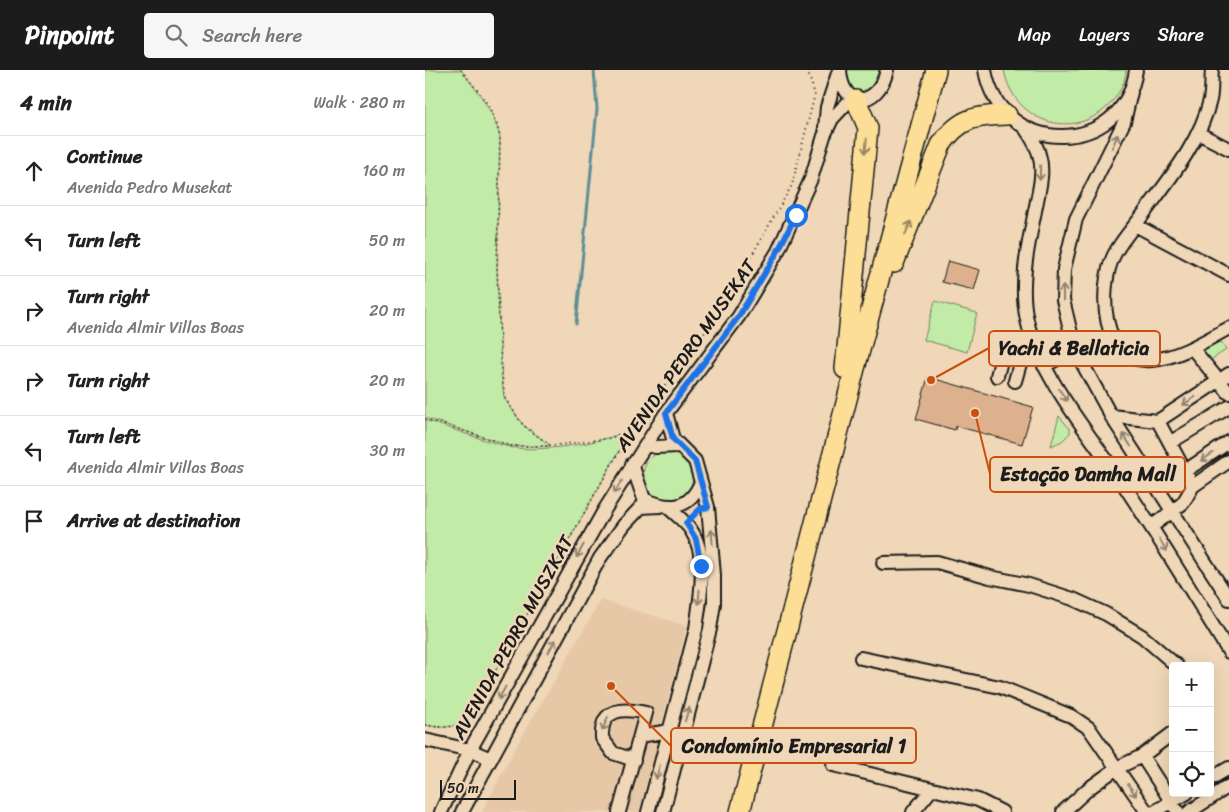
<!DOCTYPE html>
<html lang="en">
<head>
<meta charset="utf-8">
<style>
  :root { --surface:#fff; --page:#f6f6f6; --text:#222; --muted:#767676; --line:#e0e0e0; --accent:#1c1c1c }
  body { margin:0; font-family:Sriracha,sans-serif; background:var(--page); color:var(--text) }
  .controls { position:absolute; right:15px; bottom:15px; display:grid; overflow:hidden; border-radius:5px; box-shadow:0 5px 20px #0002 }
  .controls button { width:45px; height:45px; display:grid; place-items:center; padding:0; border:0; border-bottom:1px solid var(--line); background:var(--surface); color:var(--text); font:25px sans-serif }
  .scale { position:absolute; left:15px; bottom:12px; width:76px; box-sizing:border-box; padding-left:5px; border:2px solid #1c1c1c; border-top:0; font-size:14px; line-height:18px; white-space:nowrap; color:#1c1c1c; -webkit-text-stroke:4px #efd7b7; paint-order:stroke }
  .stop { position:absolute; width:15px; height:15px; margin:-11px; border:4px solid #1a73e8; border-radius:50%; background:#fff }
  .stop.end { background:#1a73e8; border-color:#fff; box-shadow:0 1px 5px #0008 }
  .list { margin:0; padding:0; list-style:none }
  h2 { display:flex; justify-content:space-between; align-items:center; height:65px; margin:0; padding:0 20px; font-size:21px }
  h2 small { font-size:16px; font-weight:400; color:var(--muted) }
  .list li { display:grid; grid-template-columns:32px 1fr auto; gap:15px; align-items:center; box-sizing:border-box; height:70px; padding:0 20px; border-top:1px solid var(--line) }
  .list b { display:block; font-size:19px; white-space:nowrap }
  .list p { margin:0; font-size:16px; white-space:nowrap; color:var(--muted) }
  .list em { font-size:16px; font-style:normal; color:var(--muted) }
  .icon { flex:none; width:28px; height:28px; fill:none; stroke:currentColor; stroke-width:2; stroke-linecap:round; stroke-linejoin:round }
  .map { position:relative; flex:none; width:804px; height:742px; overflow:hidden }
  header { display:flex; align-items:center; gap:30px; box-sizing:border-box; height:70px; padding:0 25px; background:var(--accent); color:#fff }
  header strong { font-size:24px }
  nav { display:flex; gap:28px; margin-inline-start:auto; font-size:18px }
  .search { width:350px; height:45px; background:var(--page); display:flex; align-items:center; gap:12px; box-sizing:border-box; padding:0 18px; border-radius:5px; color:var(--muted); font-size:19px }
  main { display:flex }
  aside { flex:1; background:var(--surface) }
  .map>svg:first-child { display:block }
  .built { fill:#e6c8a7 }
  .green { fill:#c2eba7; stroke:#6f8462 }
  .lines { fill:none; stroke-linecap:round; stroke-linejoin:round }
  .stream { stroke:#5e8e95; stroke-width:3 }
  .building { fill:#ddb18d; stroke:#1c1c1c }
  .minor-casing { stroke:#1c1c1c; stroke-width:16 }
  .highway-casing { stroke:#1c1c1c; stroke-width:22 }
  .path { stroke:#1c1c1c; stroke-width:2; stroke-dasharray:1 4; stroke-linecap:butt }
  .minor { stroke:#efd7b7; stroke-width:12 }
  .highway { stroke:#fcde96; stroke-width:19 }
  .oneway { stroke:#908371 }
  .oneway2 { stroke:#97875f }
  .route { stroke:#1a73e8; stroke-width:6 }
  .labels { text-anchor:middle; stroke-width:5; stroke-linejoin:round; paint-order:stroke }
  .street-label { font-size:19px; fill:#1c1c1c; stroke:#efd7b7 }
  .leader { fill:none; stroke:#c9500e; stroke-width:2 }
  .callout-dot { fill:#c9500e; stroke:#efd7b7; stroke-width:2 }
  .callout { fill:#efd7b7; stroke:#c9500e; stroke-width:2 }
  .callout-label { font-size:20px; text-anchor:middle; font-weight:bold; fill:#1c1c1c }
</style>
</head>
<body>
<header>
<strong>Pinpoint</strong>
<div class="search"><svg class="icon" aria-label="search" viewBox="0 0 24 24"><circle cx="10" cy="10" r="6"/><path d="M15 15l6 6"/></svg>Search here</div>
<nav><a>Map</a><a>Layers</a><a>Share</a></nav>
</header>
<main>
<aside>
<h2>4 min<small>Walk · 280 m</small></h2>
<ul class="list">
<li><svg class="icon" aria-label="ahead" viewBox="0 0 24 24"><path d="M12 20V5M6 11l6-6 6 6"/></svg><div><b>Continue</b><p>Avenida Pedro Musekat</p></div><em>160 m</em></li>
<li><svg class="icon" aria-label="left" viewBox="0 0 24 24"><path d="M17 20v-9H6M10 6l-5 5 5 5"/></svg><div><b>Turn left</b></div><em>50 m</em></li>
<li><svg class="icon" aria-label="right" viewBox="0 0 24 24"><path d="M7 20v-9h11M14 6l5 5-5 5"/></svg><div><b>Turn right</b><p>Avenida Almir Villas Boas</p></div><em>20 m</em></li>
<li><svg class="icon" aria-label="right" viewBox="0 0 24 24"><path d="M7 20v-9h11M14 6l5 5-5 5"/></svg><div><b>Turn right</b></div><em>20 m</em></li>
<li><svg class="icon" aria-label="left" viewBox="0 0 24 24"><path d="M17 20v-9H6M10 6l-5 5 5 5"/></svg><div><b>Turn left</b><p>Avenida Almir Villas Boas</p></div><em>30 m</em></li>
<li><svg class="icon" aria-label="arrive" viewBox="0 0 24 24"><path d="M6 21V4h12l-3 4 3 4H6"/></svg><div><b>Arrive at destination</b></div></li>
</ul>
</aside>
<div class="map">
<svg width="804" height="742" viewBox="0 0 804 742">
  <rect width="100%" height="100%" fill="#efd7b7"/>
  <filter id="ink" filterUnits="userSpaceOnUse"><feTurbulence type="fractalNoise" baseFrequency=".02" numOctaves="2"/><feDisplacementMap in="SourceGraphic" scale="10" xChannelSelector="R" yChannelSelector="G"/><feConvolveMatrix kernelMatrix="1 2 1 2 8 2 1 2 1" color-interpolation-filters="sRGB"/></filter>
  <g filter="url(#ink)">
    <!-- built -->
    <path class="built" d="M176 530 262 556 214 742H57L92 675Z"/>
    <!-- green -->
    <path class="green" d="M0 0H36C53 22 68 39 75 67L72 199 76 298 79 328 98 355 126 376H86L0 348Z
      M421 0H454L448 15C438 24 429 22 422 12Z
      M579 0H701C701 10 695 21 690 28 655 74 589 55 579 0Z
      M510 231 552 243 542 282 499 270Z
      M790 270 797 273 801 280 784 291C775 281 781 276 790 270Z
      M634 346 645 359V363L637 371 626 376Z
      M0 350C28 359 56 370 84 377 115 383 177 373 205 360L204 362 207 358 48 641C31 659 23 659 0 655Z
      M218 406a25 25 0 1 1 50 0a25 25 0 1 1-50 0Z"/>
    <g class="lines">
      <!-- stream -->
      <path class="stream" d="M151 254 172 39 169 0"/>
    </g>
    <!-- building -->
    <path class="building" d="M523 191 555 200 549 220 517 212Z
      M503 307 608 337 597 374 531 356 530 360 491 349Z"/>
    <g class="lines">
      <!-- minor casing -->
      <g class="minor-casing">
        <path id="minor" d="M415 0C417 41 454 37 462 0
          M560 0C575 87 698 89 711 0
          M787 0C786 10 787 21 785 30 775 72 745 108 720 142 710 156 697 169 689 185 673 217 675 296 727 290 753 288 782 270 804 258
          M706 22 699 52 651 149 639 199 638 230 650 280 686 346 804 529
          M400 58 402 37 414 0
          M600 58C607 68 613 77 615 88 619 105 613 124 610 141 603 175 594 215 602 250 614 305 665 365 697 412 734 468 769 525 804 582
          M773 63 804 79
          M710 155 804 205
          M767 278 804 323
          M619 296 650 280
          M572 306 581 272
          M590 311 598 283 596 276
          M686 346 733 351 768 416 758 433 726 457
          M733 351 804 304
          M746 372 804 337
          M221 375 231 377 253 376
          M207 394 219 429C244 440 264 441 276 412
          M760 401 804 372
          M768 416 804 391
          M458 493 512 492 565 507 604 515 648 529 681 544 717 566 752 596
          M436 588 575 617 646 646 664 658 722 742
          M215 666 244 661 249 663
          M0 670 45 680 66 689
          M717 686 753 742
          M408 695 553 730 577 742
          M785 709 804 698
          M16 742 45 680 180 439 241 343 314 246 353 181 386 109 399 66 407 49 421 34 431 30
          M37 742 175 488 199 455 216 437 235 436
          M194 742 221 643C199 638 175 637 177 668L188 683 209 690
          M223 742 271 559C275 528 284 487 266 460 260 451 251 445 244 438
          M238 742 285 559 289 533V505L283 437 270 391 248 369 241 343
          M488 742 507 719
          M638 742 663 719 692 698 717 686 748 663
          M729 742 762 723
          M764 742 804 716"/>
      </g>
      <!-- highway casing -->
      <g class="highway-casing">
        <path id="highway" d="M469 193 516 75C535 47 551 46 582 45
          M420 299 443 58 431 30
          M315 742 429 302 511 0"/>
      </g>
      <!-- path -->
      <path class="path" d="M36 0C54 23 69 37 75 67L72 199 76 298 80 328 98 355 126 376 186 368 207 358 291 248 367 115 390 24 382 0
        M0 349 86 376H126
        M0 655C23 659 31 659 48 641L207 358V374"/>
      <!-- minor -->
      <use href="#minor" class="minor"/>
      <!-- highway -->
      <use href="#highway" class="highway"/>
    </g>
    <!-- one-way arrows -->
    <defs><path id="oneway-shaft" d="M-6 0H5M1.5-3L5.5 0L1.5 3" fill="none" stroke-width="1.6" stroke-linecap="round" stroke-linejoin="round" transform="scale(1.25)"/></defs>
    <g class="oneway">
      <use href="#oneway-shaft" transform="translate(690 71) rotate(-66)"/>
      <use href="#oneway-shaft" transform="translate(615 103) rotate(91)"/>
      <use href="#oneway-shaft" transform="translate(638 223) rotate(-90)"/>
      <use href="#oneway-shaft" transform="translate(638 325) rotate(57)"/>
      <use href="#oneway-shaft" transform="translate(764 331) rotate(147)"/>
      <use href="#oneway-shaft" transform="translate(702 370) rotate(-122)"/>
      <use href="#oneway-shaft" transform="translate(782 387) rotate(147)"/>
      <use href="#oneway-shaft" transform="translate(193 417) rotate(121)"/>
      <use href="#oneway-shaft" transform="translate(287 467) rotate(-95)"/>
      <use href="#oneway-shaft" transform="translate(738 475) rotate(58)"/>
      <use href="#oneway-shaft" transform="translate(155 481) rotate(119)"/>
      <use href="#oneway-shaft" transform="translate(274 527) rotate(94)"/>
      <use href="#oneway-shaft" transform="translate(127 576) rotate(-61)"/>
      <use href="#oneway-shaft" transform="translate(77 623) rotate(119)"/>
      <use href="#oneway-shaft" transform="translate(262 644) rotate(-74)"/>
      <use href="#oneway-shaft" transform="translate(180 654) rotate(113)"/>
      <use href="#oneway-shaft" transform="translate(233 702) rotate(105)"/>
      <use href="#oneway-shaft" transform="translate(707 720) rotate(56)"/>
    </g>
    <g class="oneway2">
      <use href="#oneway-shaft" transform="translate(441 76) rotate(95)"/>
      <use href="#oneway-shaft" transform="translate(483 158) rotate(-67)"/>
    </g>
  </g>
  <g class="lines" filter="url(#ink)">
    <!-- route -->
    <path class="route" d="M276 496 271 469 261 453 275 439 283 437 270 391 248 369 241 343 314 246 353 181 371 145"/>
  </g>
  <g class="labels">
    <!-- street labels -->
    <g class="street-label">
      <text transform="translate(260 285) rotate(-55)" y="7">AVENIDA PEDRO MUSEKAT</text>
      <text transform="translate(87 567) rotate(-61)" y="7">AVENIDA PEDRO MUSZKAT</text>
    </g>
  </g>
  <!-- callouts -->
  <path class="leader" d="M506 310L564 278M550 343L565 404M186 616L246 676"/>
  <g class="callout-dot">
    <circle cx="506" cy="310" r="5"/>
    <circle cx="550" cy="343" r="5"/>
    <circle cx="186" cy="616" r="5"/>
  </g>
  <g class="callout">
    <rect x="564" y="261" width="171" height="35" rx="5"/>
    <rect x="565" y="387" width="195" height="35" rx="5"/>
    <rect x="246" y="658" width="245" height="35" rx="5"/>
  </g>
  <g class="callout-label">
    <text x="649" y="285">Yachi &amp; Bellaticia</text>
    <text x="663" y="411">Estação Damha Mall</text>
    <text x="369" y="683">Condomínio Empresarial 1</text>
  </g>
</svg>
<div class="controls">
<button>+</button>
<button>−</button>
<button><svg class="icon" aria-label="locate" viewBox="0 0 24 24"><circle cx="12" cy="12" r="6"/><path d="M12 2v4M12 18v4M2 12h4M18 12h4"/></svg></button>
</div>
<div class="scale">50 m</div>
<div class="stop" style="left:371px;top:145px"></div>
<div class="stop end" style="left:276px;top:496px"></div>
</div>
</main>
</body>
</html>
